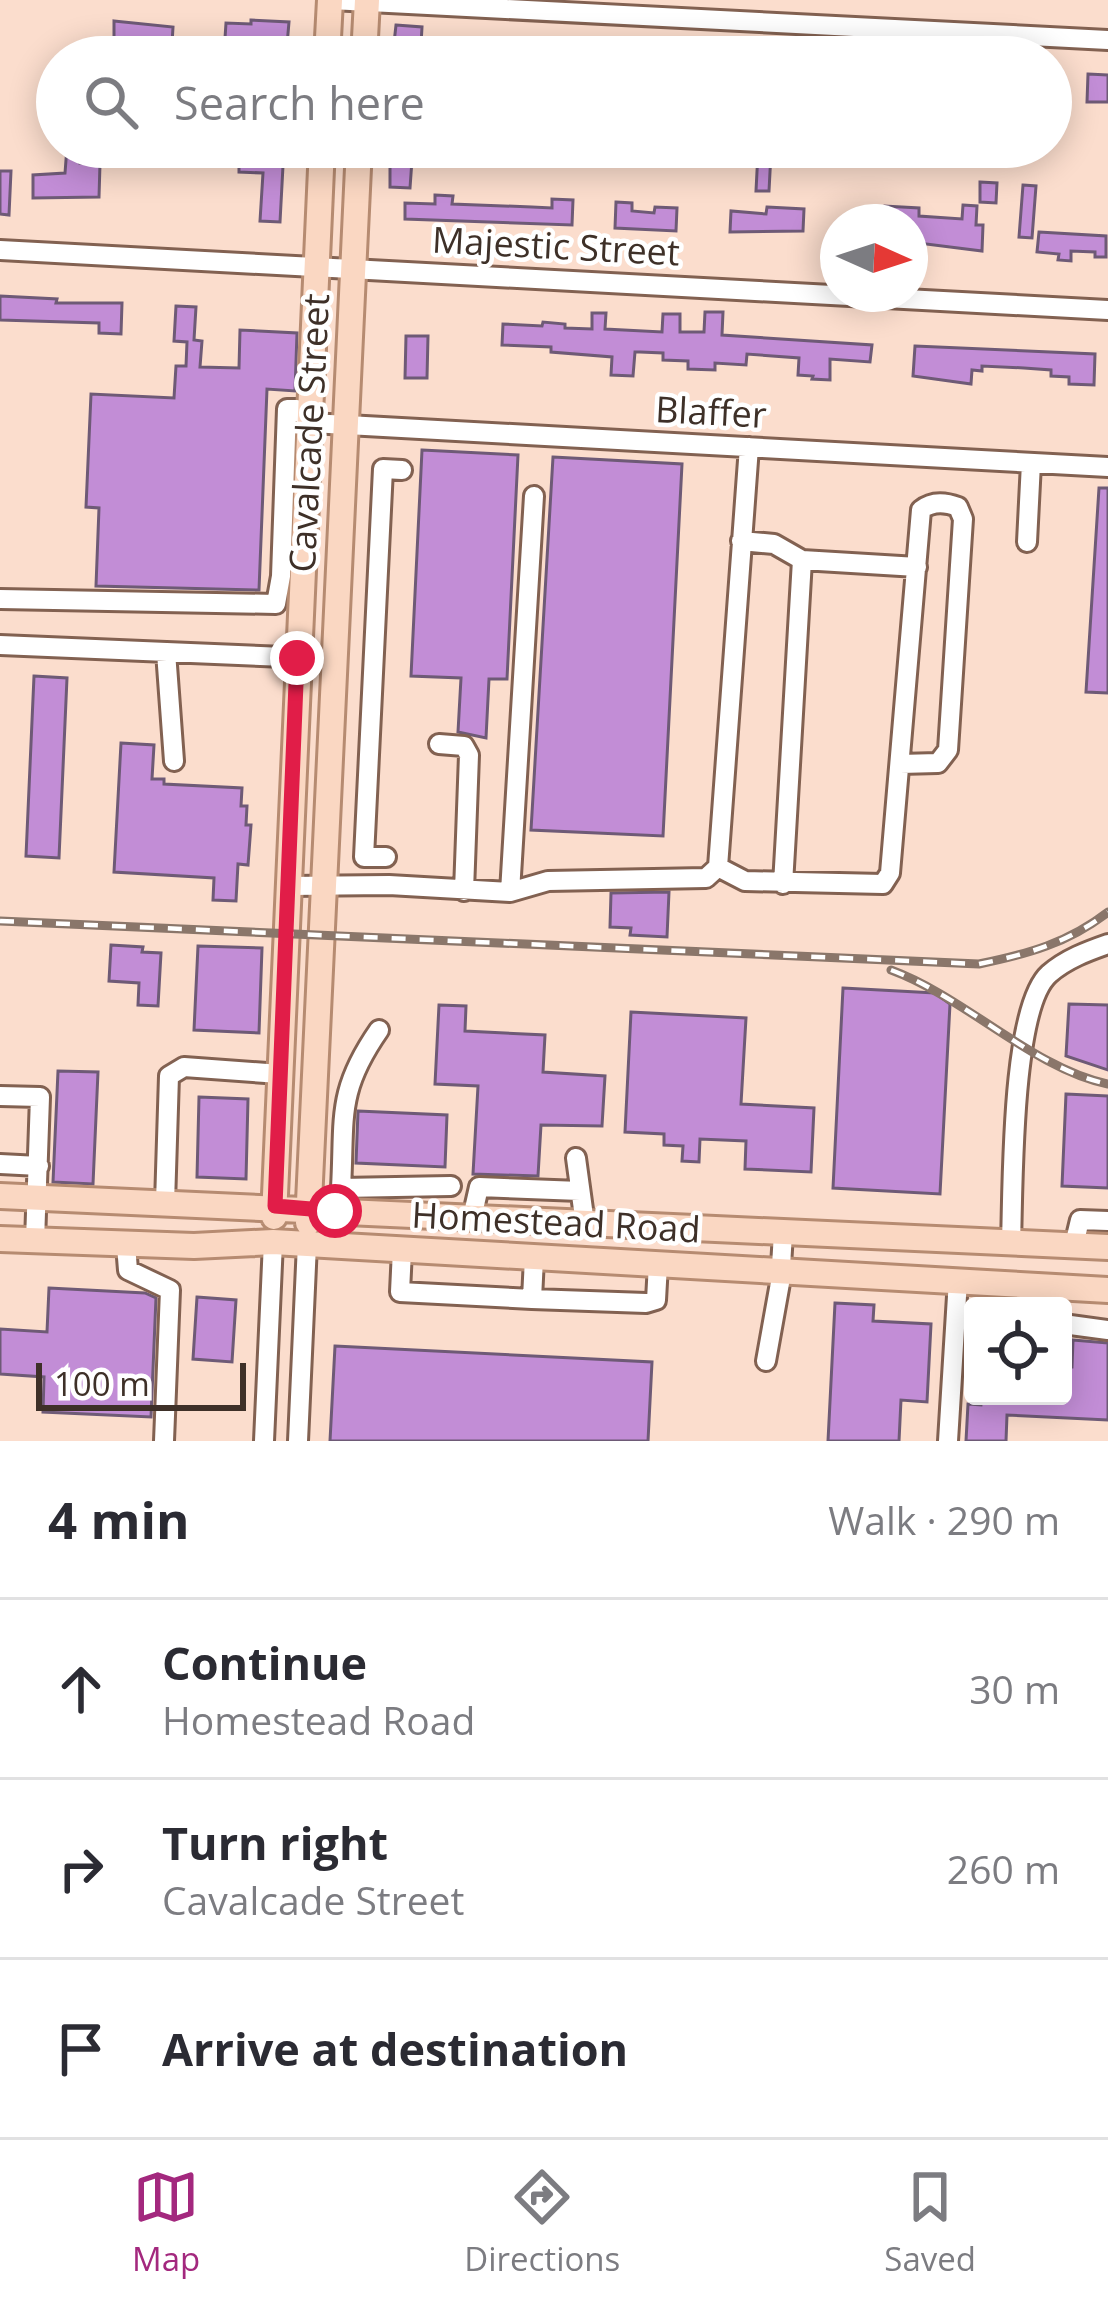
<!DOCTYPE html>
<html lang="en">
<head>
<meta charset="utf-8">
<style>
  :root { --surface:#fff; --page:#f2f2f3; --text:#2b2b33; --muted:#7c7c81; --line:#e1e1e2; --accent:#a3287e }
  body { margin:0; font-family:"Open Sans",sans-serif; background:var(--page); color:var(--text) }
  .controls { position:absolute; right:36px; bottom:36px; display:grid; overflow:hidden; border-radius:12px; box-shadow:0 6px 30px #0003 }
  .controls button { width:108px; height:108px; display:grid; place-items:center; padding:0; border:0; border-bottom:3px solid var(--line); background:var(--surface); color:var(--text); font:60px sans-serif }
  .compass { position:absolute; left:820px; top:204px; width:108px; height:108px; border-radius:50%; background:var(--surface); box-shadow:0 6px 30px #0003; rotate:93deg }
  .scale { position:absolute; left:36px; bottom:30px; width:210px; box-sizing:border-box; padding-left:12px; border:6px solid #3e3028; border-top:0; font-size:33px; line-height:42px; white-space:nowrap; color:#3e3028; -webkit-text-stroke:9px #fff; paint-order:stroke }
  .stop { position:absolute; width:36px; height:36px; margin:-27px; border:9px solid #e11d48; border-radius:50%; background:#fff }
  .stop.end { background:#e11d48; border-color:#fff; box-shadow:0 3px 12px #0008 }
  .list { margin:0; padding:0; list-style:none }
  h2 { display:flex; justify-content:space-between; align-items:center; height:156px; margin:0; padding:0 48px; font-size:51px }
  h2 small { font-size:39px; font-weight:400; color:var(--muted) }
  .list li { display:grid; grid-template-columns:78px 1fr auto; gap:36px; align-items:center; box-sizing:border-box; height:180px; padding:0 48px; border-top:3px solid var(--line) }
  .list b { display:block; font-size:45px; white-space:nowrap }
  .list p { margin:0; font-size:39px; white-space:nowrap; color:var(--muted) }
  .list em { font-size:39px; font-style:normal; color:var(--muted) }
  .icon { flex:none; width:66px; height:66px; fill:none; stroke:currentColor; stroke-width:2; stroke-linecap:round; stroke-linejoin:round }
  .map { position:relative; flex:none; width:1108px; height:1441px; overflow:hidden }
  .search { position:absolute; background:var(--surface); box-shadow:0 6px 30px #0003; left:36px; right:36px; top:36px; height:132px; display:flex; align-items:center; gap:30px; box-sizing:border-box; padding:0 42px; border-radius:66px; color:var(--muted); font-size:45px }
  .sheet { height:696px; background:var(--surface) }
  nav { display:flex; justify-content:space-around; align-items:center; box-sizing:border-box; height:168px; border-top:3px solid var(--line); background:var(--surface); font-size:33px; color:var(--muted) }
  nav a { display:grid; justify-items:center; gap:6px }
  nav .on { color:var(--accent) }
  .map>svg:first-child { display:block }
  .building { fill:#c28dd6; stroke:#6e5a76; stroke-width:3 }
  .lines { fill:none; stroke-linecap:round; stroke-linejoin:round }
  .minor-casing { stroke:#826151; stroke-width:24 }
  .major-casing { stroke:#b68b71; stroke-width:30 }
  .minor { stroke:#fff; stroke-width:18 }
  .major { stroke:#fad7c2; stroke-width:24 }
  .rail-casing { stroke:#8a766a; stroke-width:9 }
  .rail { stroke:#fff; stroke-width:4.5; stroke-dasharray:14; stroke-linecap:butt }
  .route { stroke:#e11d48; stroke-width:15 }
  .labels { text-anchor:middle; stroke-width:9; stroke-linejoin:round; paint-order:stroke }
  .street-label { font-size:36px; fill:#3e3028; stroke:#fff }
</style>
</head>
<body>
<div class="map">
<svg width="1108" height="1441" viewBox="0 0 1108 1441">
  <rect width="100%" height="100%" fill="#fbddcd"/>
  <!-- building -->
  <path class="building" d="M251 20 289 22 286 57H266L267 41 225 38 226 23 251 24Z
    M114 21 173 27 172 44 114 41Z
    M396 25 422 27 421 45 394 43Z
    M1088 74 1108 75V102H1087Z
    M67 147H81L80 163 100 164 99 197 33 198V175L65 173Z
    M239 147H284L280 222 260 221 263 173 239 172Z
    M390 147H498L497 164 412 160 410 188 390 187Z
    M758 152 771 153 769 191H756Z
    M0 171H11L9 215 0 214Z
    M980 182 997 183 996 203 980 202Z
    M1023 185 1036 186 1032 238 1019 237Z
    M435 195 453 196 452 204 532 207 552 208V199L573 200 572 225 405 219V203L435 204Z
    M616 202 632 203V211L654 213 655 207 677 208 676 231 615 228Z
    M963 205 977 206 976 225H983L982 251 910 242V222H885V206L919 208V216L962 219Z
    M767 207 804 209 803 231 730 232 731 211 766 214Z
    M1039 232 1106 236V257H1095V252L1071 251V261L1058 260 1059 254 1037 252Z
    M0 296 57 299 56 303H122L121 334 99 333V323L0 320Z
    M176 306 196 307 194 340 202 341 200 367 239 368 240 330 297 333 295 391 267 389 259 590 96 586 99 508 86 507 91 394 174 398 176 366H186L187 342 174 341Z
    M705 312H723L722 335 872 345 870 362 830 359V380L812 379 813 376 798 375 799 358 747 354 746 365 715 363V370L688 369V361L663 360V353L640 352H635L633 376 611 375 612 357 551 352V347L502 345 503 324 542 326 543 322 565 324V328L592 329V313H606L605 329 662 332 663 314H680V332H704Z
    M406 336H428L427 378H405Z
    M915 346 1095 354 1094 385 1069 384V377L1051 376V370L1024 368 982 366V371L972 370 971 384 913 376Z
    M422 450 518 455 507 679H489L486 738 458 732 461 678 411 676Z
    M553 457 682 464 663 836 531 830Z
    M1099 488H1108V693L1086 692Z
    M34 676 67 678 59 858 26 856Z
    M121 743 154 745 152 779H164V784L242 788 241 806H247L246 825H251L248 865 238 864 236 901 213 900 214 878 114 872Z
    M669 892 667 937 630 935 631 928 610 927 611 893Z
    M111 945 143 947 142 952 161 953 158 1006 138 1005 139 983 109 981Z
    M198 946 262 948 259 1033 194 1030Z
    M843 988 935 993 950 1004 940 1194 833 1188Z
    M1069 1004 1108 1005V1070L1066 1056Z
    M439 1005 466 1006 465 1031 545 1035 543 1072 605 1076 602 1126 541 1125 538 1176 473 1174 478 1086 435 1084Z
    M631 1012 746 1018 741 1104 814 1108 811 1172 745 1169 746 1141 700 1139 699 1162 682 1161 683 1146 664 1145V1134L625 1132Z
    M58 1071 98 1072 93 1184 53 1182Z
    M1066 1094 1108 1096V1188L1062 1186Z
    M199 1097 248 1099 246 1179 197 1177Z
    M358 1111 447 1115 445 1167 356 1163Z
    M49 1288 145 1293 156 1298 151 1417 43 1412 44 1377 0 1374V1329L47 1332Z
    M197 1297 236 1300 232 1362 193 1359Z
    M835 1303 874 1305 873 1321 931 1324 927 1402 901 1400 899 1441H828Z
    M1073 1340 1108 1343V1420L1007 1415 1006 1441H966L968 1404 981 1405 982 1396H1063V1367H1072Z
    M335 1346 652 1362 648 1441H330Z"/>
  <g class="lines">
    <!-- minor casing -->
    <g class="minor-casing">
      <path id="minor" d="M331 0 1108 40
        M0 250 1108 310
        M741 541 774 544 802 560
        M1027 542 1031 463
        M0 599 276 604 281 576 287 409H297L311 423 1108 467
        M0 645 334 659
        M166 652 174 761
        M439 744 464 746 469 755 464 891
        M386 857H364L383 469 402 470
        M718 867 745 881 883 884 890 873 921 510C932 501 945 502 958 507L963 519 948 750 938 763 900 764
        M783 884 802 560 917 567
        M288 886 389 885 510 892 548 881 706 878 718 867 749 447
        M510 892 534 496
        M379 1030C336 1092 345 1117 341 1188L451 1186
        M0 1096 40 1097 35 1241
        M576 1158 585 1224
        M0 1164 39 1166
        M165 1203 169 1076 184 1067 280 1074
        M472 1218 479 1187 580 1191
        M1011 1242C1013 1187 1011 1008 1049 974 1066 959 1088 951 1108 944
        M126 1245 128 1270 170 1290 164 1441
        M1074 1245 1080 1220 1108 1221
        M402 1250 400 1292 532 1299 534 1258
        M532 1299 646 1303 656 1300 658 1264
        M1063 1324 1108 1330
        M766 1361 780 1283 783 1233
        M264 1441 273 1242
        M298 1441 307 1244
        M948 1441 958 1280"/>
    </g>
    <!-- major casing -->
    <g class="major-casing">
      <path id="major" d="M327 57 330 0
        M364 57 367 0
        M0 1196 1108 1247
        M274 1217 322 147
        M308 1223 359 147
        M0 1239 194 1246 273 1242 1108 1290"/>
    </g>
    <!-- minor -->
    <use href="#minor" class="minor"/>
    <!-- major -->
    <use href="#major" class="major"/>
    <!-- rail casing -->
    <g class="rail-casing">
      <path id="rail" d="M0 921 979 964C1028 954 1068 943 1108 912
        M891 970C965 997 1034 1069 1108 1084"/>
    </g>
    <!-- rail -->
    <use href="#rail" class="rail"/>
  </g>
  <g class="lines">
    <!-- route -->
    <path class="route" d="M297 658 275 1206 335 1211"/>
  </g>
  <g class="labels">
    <!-- street labels -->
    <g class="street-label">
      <text transform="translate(556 246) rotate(3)" y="13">Majestic Street</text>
      <text transform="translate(711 412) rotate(3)" y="13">Blaffer</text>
      <text transform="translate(309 433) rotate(-87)" y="13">Cavalcade Street</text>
      <text transform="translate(556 1222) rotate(3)" y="13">Homestead Road</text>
    </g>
  </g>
</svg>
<div class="controls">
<button><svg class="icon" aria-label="locate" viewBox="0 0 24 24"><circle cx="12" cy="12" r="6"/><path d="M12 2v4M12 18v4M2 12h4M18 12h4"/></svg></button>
</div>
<svg class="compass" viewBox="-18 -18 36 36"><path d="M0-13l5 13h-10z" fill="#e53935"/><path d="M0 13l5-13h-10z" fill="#7c7c81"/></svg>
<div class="scale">100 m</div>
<div class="stop" style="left:335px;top:1211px"></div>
<div class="stop end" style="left:297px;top:658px"></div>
<div class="search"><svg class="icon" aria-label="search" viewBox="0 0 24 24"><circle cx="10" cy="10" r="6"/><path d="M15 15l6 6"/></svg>Search here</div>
</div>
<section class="sheet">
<h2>4 min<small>Walk · 290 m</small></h2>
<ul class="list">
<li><svg class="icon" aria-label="ahead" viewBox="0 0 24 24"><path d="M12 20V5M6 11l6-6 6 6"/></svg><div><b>Continue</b><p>Homestead Road</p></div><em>30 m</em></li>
<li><svg class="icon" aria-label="right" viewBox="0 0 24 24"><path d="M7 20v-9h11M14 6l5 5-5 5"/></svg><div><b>Turn right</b><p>Cavalcade Street</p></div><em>260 m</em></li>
<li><svg class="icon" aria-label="arrive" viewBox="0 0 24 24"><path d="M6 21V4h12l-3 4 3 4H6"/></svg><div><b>Arrive at destination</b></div></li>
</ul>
</section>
<nav>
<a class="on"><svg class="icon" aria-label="map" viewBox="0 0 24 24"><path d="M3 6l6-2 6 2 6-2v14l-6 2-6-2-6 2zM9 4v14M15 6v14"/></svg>Map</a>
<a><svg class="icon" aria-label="directions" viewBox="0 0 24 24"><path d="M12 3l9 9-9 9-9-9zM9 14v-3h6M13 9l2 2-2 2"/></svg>Directions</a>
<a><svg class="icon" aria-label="saved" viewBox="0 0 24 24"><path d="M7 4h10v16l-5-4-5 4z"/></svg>Saved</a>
</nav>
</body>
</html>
